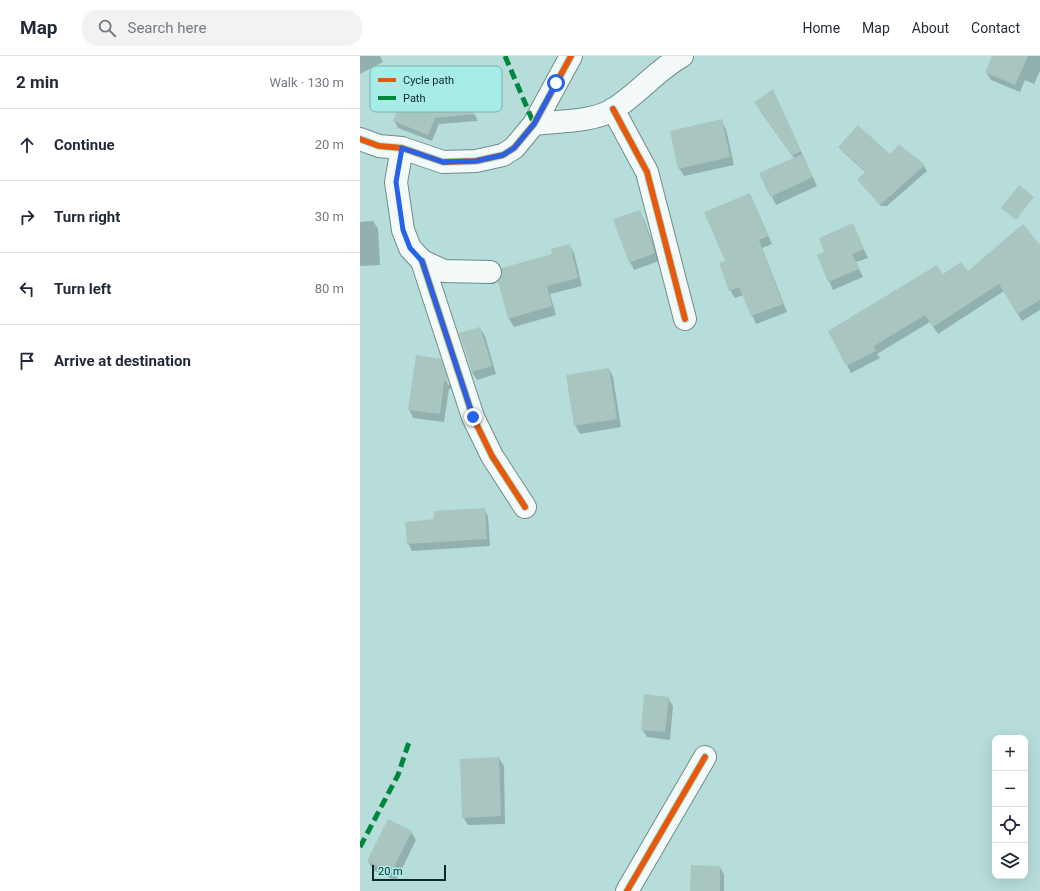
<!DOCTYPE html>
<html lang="en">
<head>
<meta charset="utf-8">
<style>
  :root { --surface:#fff; --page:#f2f2f3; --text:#1f2937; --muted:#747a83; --line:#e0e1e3 }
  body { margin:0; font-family:Roboto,sans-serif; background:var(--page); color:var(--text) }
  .controls { position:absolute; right:12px; bottom:12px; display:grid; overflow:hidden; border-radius:8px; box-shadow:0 4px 16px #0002 }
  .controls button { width:36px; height:36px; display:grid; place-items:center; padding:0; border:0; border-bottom:1px solid var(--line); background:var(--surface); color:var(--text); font:20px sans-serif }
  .scale { position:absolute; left:12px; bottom:10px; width:74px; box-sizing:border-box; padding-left:4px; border:2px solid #0c2927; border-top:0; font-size:11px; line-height:14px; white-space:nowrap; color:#0c2927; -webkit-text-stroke:3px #a8ece7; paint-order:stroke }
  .stop { position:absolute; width:12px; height:12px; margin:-9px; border:3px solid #2563eb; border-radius:50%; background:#fff }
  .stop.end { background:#2563eb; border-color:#fff; box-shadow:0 1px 4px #0008 }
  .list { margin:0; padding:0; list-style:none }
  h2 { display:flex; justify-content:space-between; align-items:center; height:52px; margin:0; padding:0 16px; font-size:17px }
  h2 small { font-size:13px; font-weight:400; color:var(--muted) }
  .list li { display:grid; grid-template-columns:26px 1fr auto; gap:12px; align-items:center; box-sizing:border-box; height:72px; padding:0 16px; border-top:1px solid var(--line) }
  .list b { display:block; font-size:15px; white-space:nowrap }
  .list em { font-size:13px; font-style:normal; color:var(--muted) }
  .icon { flex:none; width:22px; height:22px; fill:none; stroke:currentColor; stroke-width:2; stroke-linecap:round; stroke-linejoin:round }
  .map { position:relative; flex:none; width:680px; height:835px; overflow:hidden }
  header { display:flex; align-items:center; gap:24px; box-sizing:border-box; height:56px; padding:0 20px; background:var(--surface); border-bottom:1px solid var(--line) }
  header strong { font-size:19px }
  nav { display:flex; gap:22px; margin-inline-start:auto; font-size:14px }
  .search { width:280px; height:36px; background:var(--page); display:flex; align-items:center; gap:10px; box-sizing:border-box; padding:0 14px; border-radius:16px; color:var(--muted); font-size:15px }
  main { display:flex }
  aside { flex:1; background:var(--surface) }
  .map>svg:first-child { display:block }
  .shadow { fill:#0003 }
  .building { fill:#a9c5c0 }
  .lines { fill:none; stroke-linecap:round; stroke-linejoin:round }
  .minor-casing { stroke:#6e8d8b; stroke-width:24 }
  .minor { stroke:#f4faf9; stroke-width:22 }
  .quiet { stroke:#00873e; stroke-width:5; stroke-dasharray:10 5; stroke-linecap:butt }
  .cycleway-casing { stroke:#a8ece7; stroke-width:8 }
  .cycleway { stroke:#e8590c; stroke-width:6 }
  .route { stroke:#2563eb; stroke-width:5 }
  .key { fill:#a8ece7; stroke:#79b2ad; stroke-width:1 }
  .key-label { font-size:11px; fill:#0c2927 }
</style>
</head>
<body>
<header>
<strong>Map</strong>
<div class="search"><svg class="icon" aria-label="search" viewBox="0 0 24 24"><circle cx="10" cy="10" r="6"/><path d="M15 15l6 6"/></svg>Search here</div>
<nav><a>Home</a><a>Map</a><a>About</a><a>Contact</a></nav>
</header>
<main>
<aside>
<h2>2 min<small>Walk · 130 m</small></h2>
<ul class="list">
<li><svg class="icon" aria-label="ahead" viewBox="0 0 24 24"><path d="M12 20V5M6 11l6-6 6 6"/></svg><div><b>Continue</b></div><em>20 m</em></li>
<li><svg class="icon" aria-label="right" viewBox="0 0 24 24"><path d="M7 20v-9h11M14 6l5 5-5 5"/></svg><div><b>Turn right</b></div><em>30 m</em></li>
<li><svg class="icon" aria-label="left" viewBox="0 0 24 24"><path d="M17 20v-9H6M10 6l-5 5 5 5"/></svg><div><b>Turn left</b></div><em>80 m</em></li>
<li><svg class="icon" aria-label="arrive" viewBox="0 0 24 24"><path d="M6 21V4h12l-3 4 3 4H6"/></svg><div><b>Arrive at destination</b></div></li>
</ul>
</aside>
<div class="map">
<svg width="680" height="835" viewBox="0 0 680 835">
  <rect width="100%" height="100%" fill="#b7ddda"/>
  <!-- shadow -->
  <path class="shadow" d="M0 0H20L23 6 0 18Z
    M633 0H680V15L674 28 665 24 660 36 631 24 626 16Z
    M47 32 115 59 118 65 79 68 72 85 38 72 34 65Z
    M417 43 457 130 416 149 401 118 434 102 400 55Z
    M361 64 366 73 374 109 324 120 319 112Z
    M479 91 530 100 564 110 567 115 527 150H521L498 124 506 117 483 96Z
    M390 138 412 188 402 192 427 256 396 268 383 239 375 242 370 234 366 205Z
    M279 155 284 163 299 205 274 214 270 206Z
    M13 165 18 173 20 209 0 210V166Z
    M493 169 508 202 496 206 503 221 473 234 469 225 465 196Z
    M209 189 214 197 222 230 190 238 196 259 154 271 149 263 139 225Z
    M680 190V254L662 265 644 235 578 278 570 266 517 298 520 302 491 317 469 275 583 219 608 217Z
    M120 272 125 280 136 318 117 324 112 316 100 277Z
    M80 304 84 310H82L88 329 90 328 85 312 92 332 89 333 84 366 53 362 49 353Z
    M249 313 253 321 261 371 220 378 215 369Z
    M124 453 128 460 130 490 52 495 48 487 75 464Z
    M308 642 313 650 310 684 287 681 282 673Z
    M139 702 144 710 145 768 108 769 103 761Z
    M51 776 56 784 36 825 13 814 8 805Z
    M360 811 364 819V835H331Z"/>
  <!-- building -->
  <path class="building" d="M632 0H668L655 29 625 16Z
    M47 31 116 58 75 62 68 79 33 65Z
    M413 33 441 95 432 100 394 46Z
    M362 63 370 101 318 113 310 75Z
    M498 69 530 98 539 88 565 109 520 149 497 123 506 116 478 91Z
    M442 98 453 121 410 141 399 117Z
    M659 129 674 141 656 164 641 152Z
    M390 137 408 180 399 184 423 248 391 260 379 231 369 235 359 207 365 205 344 156Z
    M280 154 295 197 269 207 253 163Z
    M493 167 504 193 492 198 499 213 468 226 457 199 464 196 459 182Z
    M663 168 680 189V244L657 258 639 228 573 271 565 259 514 290 516 295 486 310 468 275 577 209 583 218 601 206 608 215Z
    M210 188 218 222 187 230 192 250 148 263 138 225 142 217V212L192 198 191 193Z
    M120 271 132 310 112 316 99 277Z
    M56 299 81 303 88 324 84 325 80 358 48 354Z
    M249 312 257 363 214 370 206 319Z
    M125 452 127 483 47 488 45 466 74 463V455Z
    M284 638 309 641 305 676 281 674Z
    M139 701 141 760 102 762 100 703Z
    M28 763 52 775 31 817 7 805Z
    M331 809 360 810V835H330Z"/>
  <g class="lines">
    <!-- minor casing -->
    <g class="minor-casing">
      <path id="minor" d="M253 53 287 116 325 263
        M174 68C198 65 234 66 254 53 279 37 297 14 322 0
        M0 83 19 90 42 92 83 106 116 105 143 99 154 92 174 68 211 0
        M42 92 36 126 43 174 50 192 62 205 84 215 130 216
        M62 205 113 361 132 400 165 451
        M267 835 345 701"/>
    </g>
    <!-- minor -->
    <use href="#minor" class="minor"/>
    <!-- quiet -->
    <path class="quiet" d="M145 0 174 68
      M0 791 38 719 50 683"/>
    <!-- cycleway casing -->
    <g class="cycleway-casing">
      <path id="cycleway" d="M253 53 287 116 325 263
        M0 83 19 90 42 92 83 106 116 105 143 99 154 92 174 68 211 0
        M62 205 113 361 132 400 165 451
        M267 835 345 701"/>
    </g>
    <!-- cycleway -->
    <use href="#cycleway" class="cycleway"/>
  </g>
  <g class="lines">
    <!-- route -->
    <path class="route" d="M113 361 62 205 50 192 43 174 36 126 42 92 83 106 116 105 143 99 154 92 174 68 196 27"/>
  </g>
  <!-- legend -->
  <rect x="10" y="10" width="132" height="46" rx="6" class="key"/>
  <rect x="18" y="22" width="18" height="4" fill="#e8590c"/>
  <rect x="18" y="40" width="18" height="4" fill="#00873e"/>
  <g class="key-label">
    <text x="43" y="28">Cycle path</text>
    <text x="43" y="46">Path</text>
  </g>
</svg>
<div class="controls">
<button>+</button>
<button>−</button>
<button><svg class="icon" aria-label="locate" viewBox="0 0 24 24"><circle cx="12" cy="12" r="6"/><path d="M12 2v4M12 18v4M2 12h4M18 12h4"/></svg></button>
<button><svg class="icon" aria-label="layers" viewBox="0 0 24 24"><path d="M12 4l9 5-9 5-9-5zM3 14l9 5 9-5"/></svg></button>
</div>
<div class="scale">20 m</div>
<div class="stop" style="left:196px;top:27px"></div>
<div class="stop end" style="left:113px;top:361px"></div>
</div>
</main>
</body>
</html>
